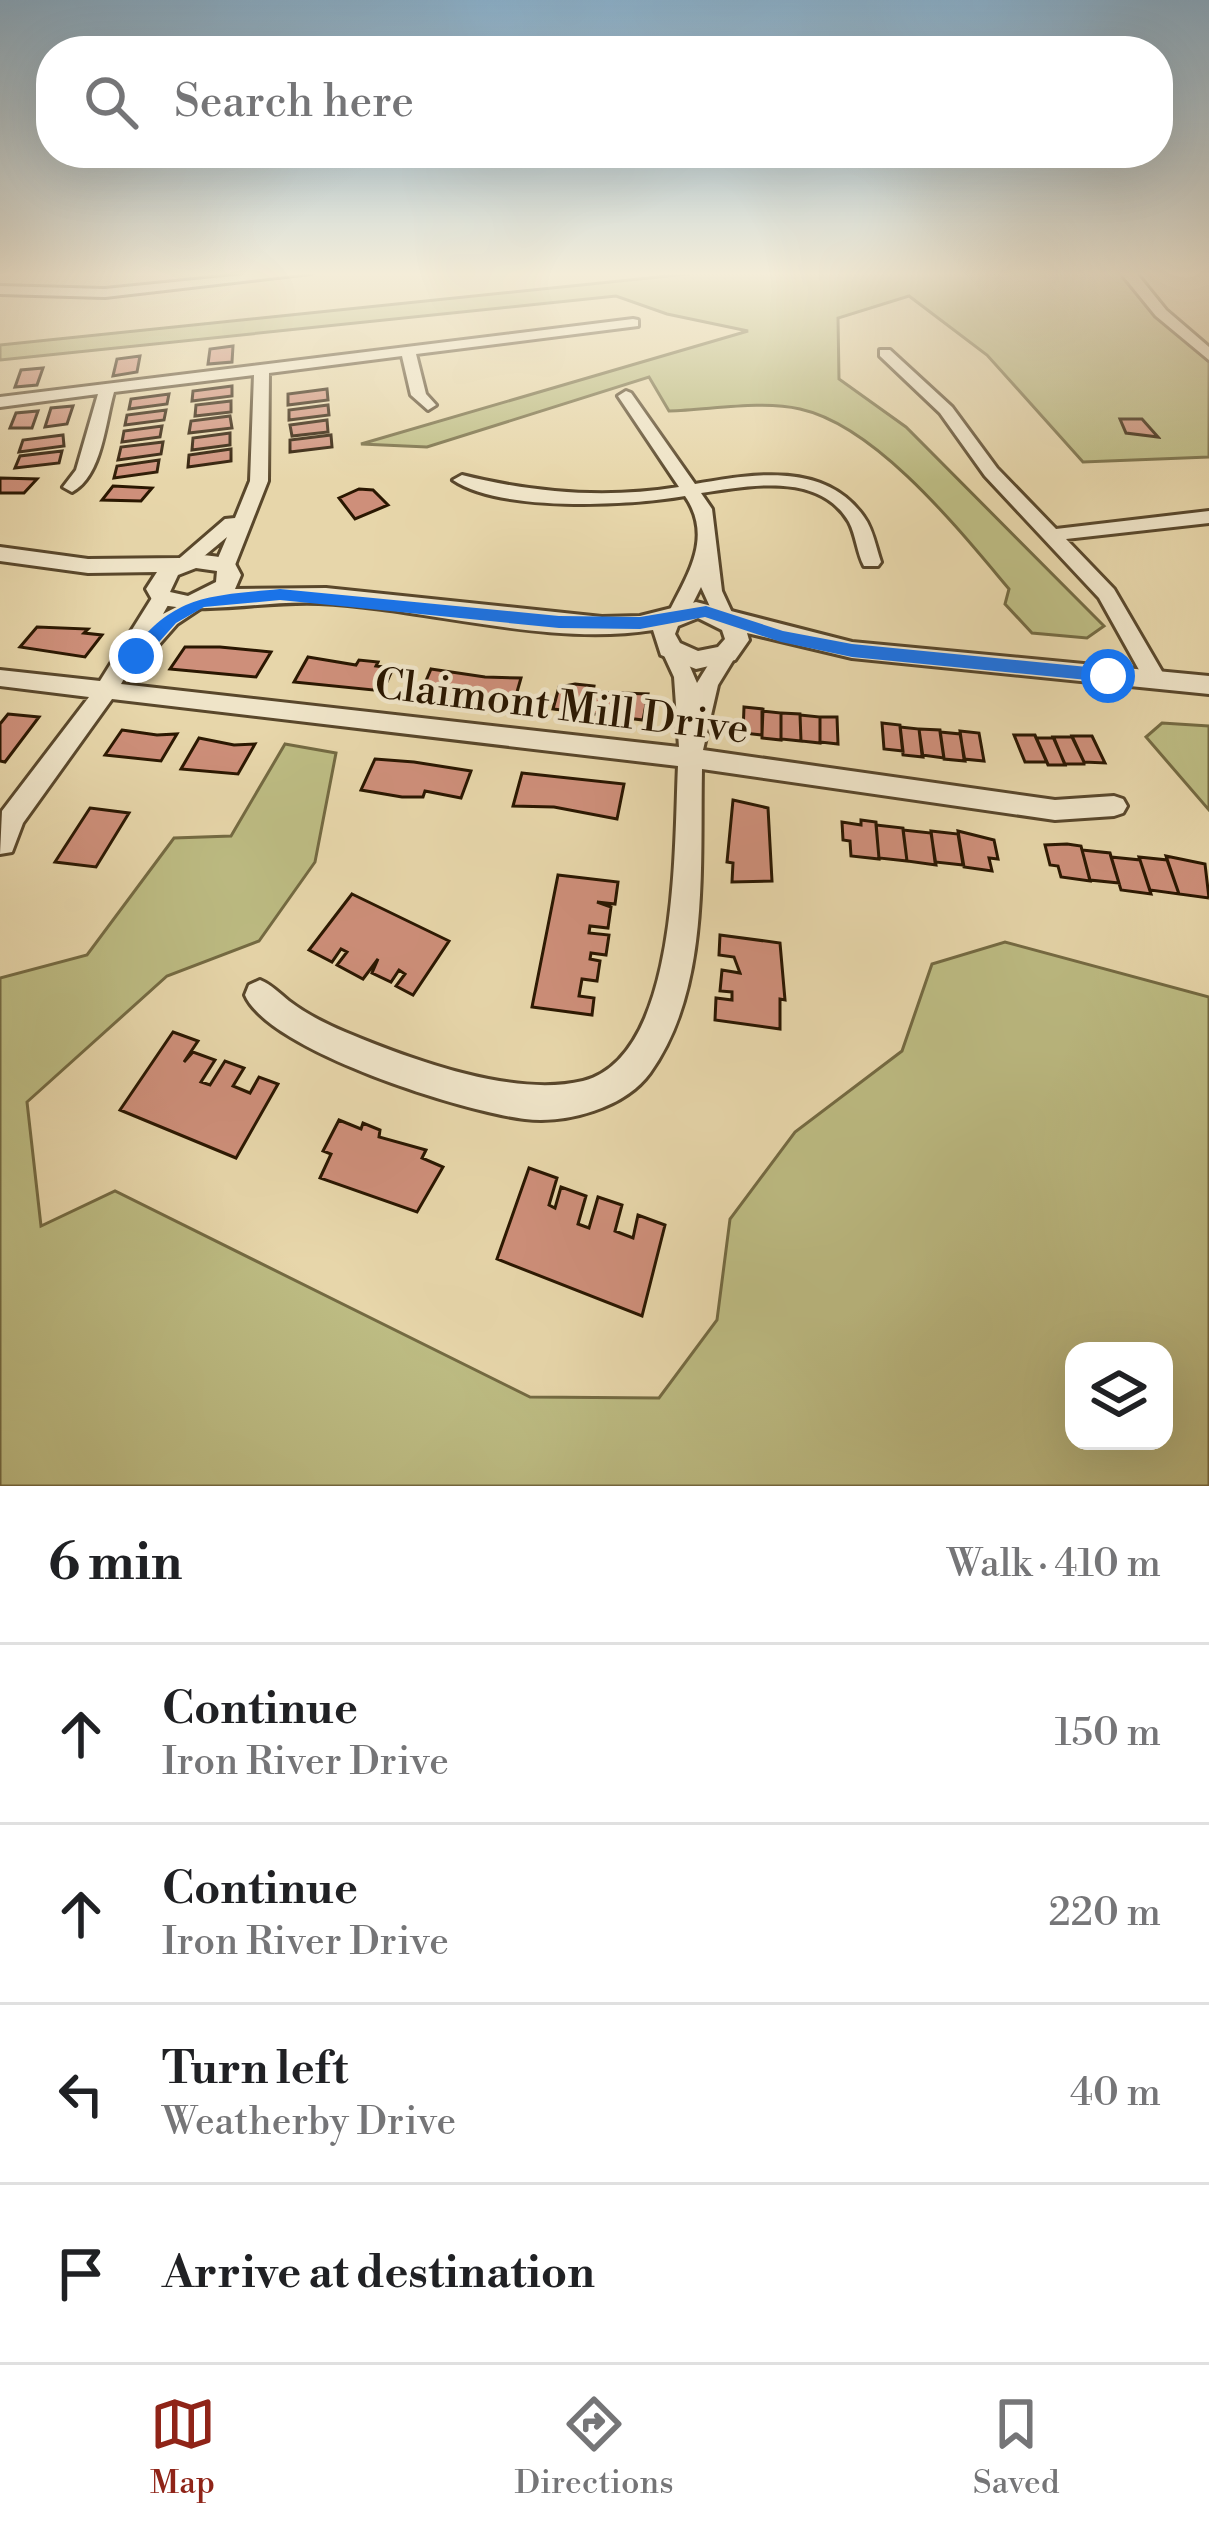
<!DOCTYPE html>
<html lang="en">
<head>
<meta charset="utf-8">
<style>
  :root { --surface:#fff; --page:#f6f6f6; --text:#202124; --muted:#757577; --line:#e0e0e0; --accent:#8f2418 }
  body { margin:0; font-family:"Libre Bodoni",serif; background:var(--page); color:var(--text) }
  .controls { position:absolute; right:36px; bottom:36px; display:grid; overflow:hidden; border-radius:24px; box-shadow:0 12px 48px #0002 }
  .controls button { width:108px; height:108px; display:grid; place-items:center; padding:0; border:0; border-bottom:3px solid var(--line); background:var(--surface); color:var(--text); font:60px sans-serif }
  .stop { position:absolute; width:36px; height:36px; margin:-27px; border:9px solid #1a73e8; border-radius:50%; background:#fff }
  .stop.end { background:#1a73e8; border-color:#fff; box-shadow:0 3px 12px #0008 }
  .list { margin:0; padding:0; list-style:none }
  h2 { display:flex; justify-content:space-between; align-items:center; height:156px; margin:0; padding:0 48px; font-size:51px }
  h2 small { font-size:39px; font-weight:400; color:var(--muted) }
  .list li { display:grid; grid-template-columns:78px 1fr auto; gap:36px; align-items:center; box-sizing:border-box; height:180px; padding:0 48px; border-top:3px solid var(--line) }
  .list b { display:block; font-size:45px; white-space:nowrap }
  .list p { margin:0; font-size:39px; white-space:nowrap; color:var(--muted) }
  .list em { font-size:39px; font-style:normal; color:var(--muted) }
  .icon { flex:none; width:66px; height:66px; fill:none; stroke:currentColor; stroke-width:2; stroke-linecap:round; stroke-linejoin:round }
  .map { position:relative; flex:none; width:1209px; height:1486px; overflow:hidden }
  .search { position:absolute; background:var(--surface); box-shadow:0 12px 48px #0002; left:36px; right:36px; top:36px; height:132px; display:flex; align-items:center; gap:30px; box-sizing:border-box; padding:0 42px; border-radius:48px; color:var(--muted); font-size:45px }
  .sheet { height:876px; background:var(--surface) }
  nav { display:flex; justify-content:space-around; align-items:center; box-sizing:border-box; height:168px; border-top:3px solid var(--line); background:var(--surface); font-size:33px; color:var(--muted) }
  nav a { display:grid; justify-items:center; gap:6px }
  nav .on { color:var(--accent) }
  .map>svg:first-child { display:block }
  .green { fill:#bdbc83; stroke:#746a42; stroke-width:3; fill-rule:evenodd }
  .building { fill:#ce8f7a; stroke:#2a1701; stroke-width:3 }
  .lines { fill:none; stroke-linecap:round; stroke-linejoin:round }
  .minor-casing { stroke:#59472b; stroke-width:6 }
  .tertiary-casing { stroke:#59472b; stroke-width:6 }
  .minor { fill:#efe4c8; fill-rule:evenodd }
  .tertiary { fill:#efe4c8; fill-rule:evenodd }
  .route { fill:#1a73e8 }
  .labels { text-anchor:middle; stroke-width:9; stroke-linejoin:round; paint-order:stroke }
  .street-label { font-size:42px; fill:#2a1701; stroke:#efe4c8 }
</style>
</head>
<body>
<div class="map">
<svg width="1209" height="1486" viewBox="0 0 1209 1486">
  <rect width="100%" height="100%" fill="#e7d6aa"/>
  <filter id="stains"><feTurbulence type="fractalNoise" baseFrequency=".00167" numOctaves="4"/><feColorMatrix values="0 0 0 0 .2 0 0 0 0 .09 0 0 0 0 .02 0 0 0 .5 -.17"/></filter>
  <radialGradient id="worn" r=".72"><stop offset=".6" stop-color="#630" stop-opacity="0"/><stop offset="1" stop-color="#630" stop-opacity=".3"/></radialGradient>
  <!-- green -->
  <path class="green" d="M697 273H1124L1209 362V457L1083 462 987 355 909 296 838 318 839 379 906 427 1104 626 1087 638 1032 633 1005 604 1009 589C960 531 877 426 800 409 761 400 710 410 669 411L649 377 427 447 361 444 748 331 667 314 616 296 0 360V345Z
    M1162 723 1209 726V810L1146 737Z
    M285 744 336 753 315 862 259 941 167 976 27 1102 41 1226 115 1191 530 1397 659 1398 717 1320 730 1219 795 1132 902 1051 932 964 1005 942 1209 997V1486H0V978L87 955 174 838 231 836ZM1074 1351H1164V1441H1074Z"/>
  <!-- building -->
  <path class="building" d="M233 346 232 362 208 364 210 349Z
    M140 356 137 372 113 376 117 359Z
    M43 368 37 385 15 387 21 370Z
    M232 386V396L192 401 193 391Z
    M327 389 328 400 288 405V394Z
    M169 394 167 404 129 409 131 399Z
    M231 401V412L195 416 196 405Z
    M328 405 329 415 289 420V410Z
    M73 406 67 424 45 427 51 408Z
    M166 410 164 420 125 425 127 415Z
    M38 411 32 428H10L16 413Z
    M230 416 232 428 189 433 191 421Z
    M1120 419H1142L1158 437 1126 433Z
    M327 420 328 432 292 436 290 425Z
    M162 426 160 437 122 442 124 431Z
    M230 433V445L192 450 193 438Z
    M63 435 64 446 19 452 23 440Z
    M331 435 332 447 290 452V440Z
    M163 442 161 454 118 460 121 447Z
    M231 449V461L188 467 189 455Z
    M62 451 59 463 15 468 20 456Z
    M159 460 157 472 114 478 117 466Z
    M0 478 37 479 24 493H0Z
    M113 486 152 488 141 501 102 500Z
    M359 489 373 490 388 505 355 519 339 498Z
    M37 627 88 629 84 633 102 635 85 657 20 647Z
    M185 647H220L271 652 256 677 170 669Z
    M308 657 356 665 359 660 378 662 376 666 393 668 383 691 294 682Z
    M431 669 485 677 521 678 513 706 458 700 420 695Z
    M575 684 594 686 593 692 648 694 643 720 553 709 559 687Z
    M744 707 763 709 762 735 743 733Z
    M762 711 781 713V740L762 738Z
    M781 713 800 714 801 741 781 739Z
    M8 714 39 717 5 762 0 761V724Z
    M800 715 820 717V743L801 741Z
    M820 717H837L838 744 820 742Z
    M882 723 900 725 903 751 884 749Z
    M900 727 919 729 923 757 903 755Z
    M919 729 940 730 944 758 922 755Z
    M122 730 157 735 177 734 161 761 105 755Z
    M960 731 979 733 984 761 964 759Z
    M940 732 960 734 965 761 944 759Z
    M1014 735H1035L1047 762H1025Z
    M1092 736 1105 763 1084 762 1072 736Z
    M1072 737 1084 762V764H1065L1053 737Z
    M199 738 234 745 255 744 238 774 181 769Z
    M1036 738H1054L1065 765H1048Z
    M375 759 414 762 471 771 461 798 425 791 423 797H402L361 790Z
    M522 773 624 784 617 819 554 807 513 806Z
    M733 800 768 808 772 881 732 882 733 863 727 862Z
    M90 808 129 813 96 867 55 862Z
    M861 820 876 822 879 859 851 856 850 841 843 840 842 822 861 825Z
    M876 825 903 828 907 861 879 858Z
    M903 830 931 833 936 865 907 861Z
    M931 831 958 834 963 865 935 862Z
    M958 831 994 840 998 859 989 858 992 871 964 867Z
    M1067 844 1081 846 1090 881 1061 877 1058 866 1050 865 1045 845Z
    M1082 850 1110 853 1119 883 1090 880Z
    M1166 856 1205 864 1209 898 1179 894Z
    M1111 857 1140 860 1151 894 1121 890Z
    M1139 857 1167 860 1179 894 1150 890Z
    M558 875 618 882 615 904 597 902 611 907 608 928 590 926 589 933 609 935 606 955 591 953 590 959 600 961 597 981 582 979 579 996 594 998 592 1015 532 1007Z
    M352 894 449 941 413 995 396 986 405 974 399 970 391 982 372 973 378 959 363 979 337 965 347 952 341 949 332 962 309 950Z
    M720 935 780 943 785 1000 780 999V1029L715 1020 716 998 732 1000V992L720 991 722 970 740 973 734 957 719 955Z
    M173 1032 198 1041 184 1062 193 1052 215 1060 201 1082 210 1085 225 1061 244 1068 233 1086 250 1093 259 1077 278 1084 236 1158 120 1110Z
    M339 1120 361 1129 363 1123 380 1130 379 1137 426 1150 422 1158 443 1167 417 1212 320 1178 331 1154 323 1151Z
    M529 1168 557 1178 549 1205 555 1208 561 1187 586 1196 578 1224 589 1228 598 1197 622 1205 615 1231 633 1238 638 1215 665 1225 642 1316 497 1259Z"/>
  <g class="lines">
    <!-- minor casing -->
    <g class="minor-casing">
      <path id="minor" d="M263 273H311L105 297 0 294V286L105 289Z
        M633 319 638 320V326L416 354 426 394 436 405 428 410 411 395 402 356 269 373 268 481 235 565 225 571 215 565 227 537 191 567H177L174 563 225 519 235 518 250 481 254 375 114 392C105 423 102 476 72 492L63 487 76 470 98 394 0 407V397Z
        M880 350H890L952 407 997 468 1056 529 1209 511V523L1066 539 1114 589 1167 680 1164 686H1148L1099 598 985 476 940 413 880 356Z
        M626 391 631 393 695 484C753 474 825 461 864 517 873 529 876 548 881 562L878 566H864C857 553 856 535 849 522 819 471 749 486 701 493L712 509 722 591 734 617 731 622H717L701 587 685 619 678 621 668 614C687 575 714 538 685 496 629 506 500 512 453 480L462 475C534 493 606 499 679 487L618 396Z
        M162 591 172 598 163 614 200 595 210 602 177 624 148 657 136 658 121 684 679 747 674 677 662 651 665 646H681L697 683 718 649 726 646 737 654 718 685 703 750 1055 800 1114 796 1123 799 1127 806 1123 813 1114 816 1055 820 702 769C700 868 710 989 650 1073 625 1108 566 1124 525 1119 465 1112 269 1051 245 995L249 985 260 980C272 985 279 993 289 1001 306 1014 326 1024 345 1032 410 1059 513 1098 583 1081 680 1056 674 845 678 766L112 699 23 823 12 852 0 854 2 811 89 697 0 686V670L100 681 155 593Z"/>
    </g>
    <!-- tertiary casing -->
    <g class="tertiary-casing">
      <path id="tertiary" d="M1121 273H1136L1166 310 1209 347V360L1156 316Z
        M0 547 88 559 180 558C197 552 215 556 233 560L241 575 235 589 326 588 602 617 640 616 696 602 852 642 1209 676V694L852 658 747 633 749 640 735 660 696 669 661 655 653 630C547 647 427 608 319 603 265 600 202 616 154 603L146 589 157 572 88 573 0 561ZM196 568 217 571 216 582 188 596 170 592 178 575ZM698 618 722 630 725 639 718 647 698 651 680 643 675 634 678 626Z"/>
    </g>
    <!-- minor -->
    <use href="#minor" class="minor"/>
    <!-- tertiary -->
    <use href="#tertiary" class="tertiary"/>
  </g>
  <!-- sky -->
  <linearGradient id="sky" x2="0" y2="1"><stop stop-color="#8ab5d4"/><stop offset="0.57" stop-color="#f4edd9"/><stop offset="1" stop-color="#f4edd9" stop-opacity="0"/></linearGradient>
  <rect width="1209" height="481" fill="url(#sky)"/>
  <!-- route -->
  <path class="route" d="M280 589 559 616 640 617 706 606 783 631 852 644 1108 669 1118 676 1108 682 852 657 781 642 705 617 640 629 559 628 280 600 204 607 176 623 143 660 128 656C173 594 209 596 280 589Z"/>
  <g class="labels">
    <!-- street labels -->
    <g class="street-label">
      <text transform="translate(562 705) rotate(7)" y="15">Claimont Mill Drive</text>
    </g>
  </g>
  <rect width="100%" height="100%" filter="url(#stains)"/>
  <rect width="100%" height="100%" fill="url(#worn)"/>
</svg>
<div class="controls">
<button><svg class="icon" aria-label="layers" viewBox="0 0 24 24"><path d="M12 4l9 5-9 5-9-5zM3 14l9 5 9-5"/></svg></button>
</div>
<div class="stop" style="left:1108px;top:676px"></div>
<div class="stop end" style="left:136px;top:656px"></div>
<div class="search"><svg class="icon" aria-label="search" viewBox="0 0 24 24"><circle cx="10" cy="10" r="6"/><path d="M15 15l6 6"/></svg>Search here</div>
</div>
<section class="sheet">
<h2>6 min<small>Walk · 410 m</small></h2>
<ul class="list">
<li><svg class="icon" aria-label="ahead" viewBox="0 0 24 24"><path d="M12 20V5M6 11l6-6 6 6"/></svg><div><b>Continue</b><p>Iron River Drive</p></div><em>150 m</em></li>
<li><svg class="icon" aria-label="ahead" viewBox="0 0 24 24"><path d="M12 20V5M6 11l6-6 6 6"/></svg><div><b>Continue</b><p>Iron River Drive</p></div><em>220 m</em></li>
<li><svg class="icon" aria-label="left" viewBox="0 0 24 24"><path d="M17 20v-9H6M10 6l-5 5 5 5"/></svg><div><b>Turn left</b><p>Weatherby Drive</p></div><em>40 m</em></li>
<li><svg class="icon" aria-label="arrive" viewBox="0 0 24 24"><path d="M6 21V4h12l-3 4 3 4H6"/></svg><div><b>Arrive at destination</b></div></li>
</ul>
</section>
<nav>
<a class="on"><svg class="icon" aria-label="map" viewBox="0 0 24 24"><path d="M3 6l6-2 6 2 6-2v14l-6 2-6-2-6 2zM9 4v14M15 6v14"/></svg>Map</a>
<a><svg class="icon" aria-label="directions" viewBox="0 0 24 24"><path d="M12 3l9 9-9 9-9-9zM9 14v-3h6M13 9l2 2-2 2"/></svg>Directions</a>
<a><svg class="icon" aria-label="saved" viewBox="0 0 24 24"><path d="M7 4h10v16l-5-4-5 4z"/></svg>Saved</a>
</nav>
</body>
</html>
